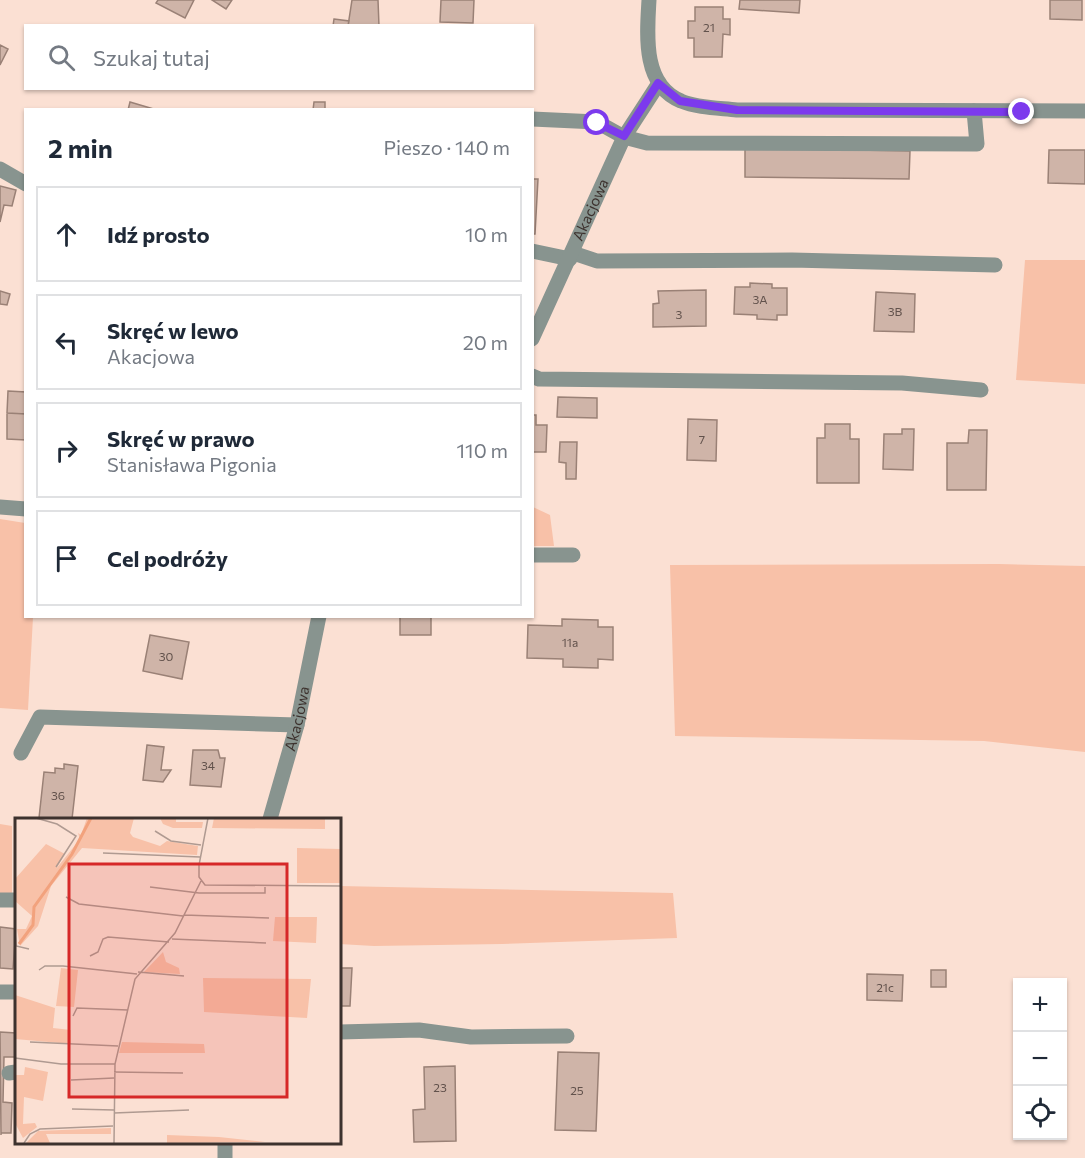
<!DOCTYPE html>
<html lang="pl">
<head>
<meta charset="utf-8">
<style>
  :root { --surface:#fff; --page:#f2f2f3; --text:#1f2937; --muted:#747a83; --line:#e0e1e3 }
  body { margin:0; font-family:Commissioner,sans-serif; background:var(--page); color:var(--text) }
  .controls { position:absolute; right:18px; bottom:18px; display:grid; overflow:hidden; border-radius:0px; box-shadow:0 2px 4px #0004 }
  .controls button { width:54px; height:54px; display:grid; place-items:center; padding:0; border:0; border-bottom:2px solid var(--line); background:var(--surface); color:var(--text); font:30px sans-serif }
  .stop { position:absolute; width:18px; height:18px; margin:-14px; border:4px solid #7c3aed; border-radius:50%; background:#fff }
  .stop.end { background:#7c3aed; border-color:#fff; box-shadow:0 2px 6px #0008 }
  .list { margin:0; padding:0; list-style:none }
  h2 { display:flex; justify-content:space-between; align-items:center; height:78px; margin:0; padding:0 24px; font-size:26px }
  h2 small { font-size:20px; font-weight:400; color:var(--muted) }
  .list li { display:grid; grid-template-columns:39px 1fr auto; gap:18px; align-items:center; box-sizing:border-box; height:96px; margin:0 12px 12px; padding:0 12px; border:2px solid var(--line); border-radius:0px }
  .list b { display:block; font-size:22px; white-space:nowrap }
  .list p { margin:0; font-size:20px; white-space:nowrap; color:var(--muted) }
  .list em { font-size:20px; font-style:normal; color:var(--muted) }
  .icon { flex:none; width:33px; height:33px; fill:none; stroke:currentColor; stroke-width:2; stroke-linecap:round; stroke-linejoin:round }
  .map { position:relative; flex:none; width:1085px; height:1158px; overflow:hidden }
  .search { position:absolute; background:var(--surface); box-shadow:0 2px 4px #0004; left:24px; top:24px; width:510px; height:66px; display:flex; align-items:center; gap:15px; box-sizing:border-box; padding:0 21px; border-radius:0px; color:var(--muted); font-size:22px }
  .panel { position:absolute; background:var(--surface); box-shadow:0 2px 4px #0004; left:24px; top:108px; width:510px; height:510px; border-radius:0px }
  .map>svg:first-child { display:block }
  .green { fill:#f8c1a8 }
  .building { fill:#cfb4a8; stroke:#9a8176; stroke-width:1.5 }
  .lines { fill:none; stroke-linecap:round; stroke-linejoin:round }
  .minor { stroke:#88948f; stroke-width:15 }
  .route { stroke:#7c3aed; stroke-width:8 }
  .labels { text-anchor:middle; stroke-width:6; stroke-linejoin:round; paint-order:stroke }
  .number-label { font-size:12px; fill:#62524c }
  .street-label { font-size:15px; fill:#3d322e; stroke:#fbe0d3 }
  .inset-river { fill:none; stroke:#f2a27d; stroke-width:3 }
  .inset-road { fill:none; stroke:#af9a91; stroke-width:1.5 }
  .view { fill:#d62828; fill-opacity:0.15; stroke:#d62828; stroke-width:3 }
  .inset-edge { fill:none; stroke:#3d322e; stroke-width:3 }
</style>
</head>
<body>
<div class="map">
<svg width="1085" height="1158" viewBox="0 0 1085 1158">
  <rect width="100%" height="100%" fill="#fbe0d3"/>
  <!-- green -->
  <path class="green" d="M1025 260H1085V384L1016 380Z
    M533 507 550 515 554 546H533Z
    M0 519 25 523 26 616 33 617 28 710 0 708Z
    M999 564 1085 566V752L984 741 675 736 670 565Z
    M0 824 12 826V895L0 894Z
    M339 886 673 893 677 938 502 944 374 946 339 944Z"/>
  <!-- building -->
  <path class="building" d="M158 0H194L185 18 156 3Z
    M212 0H232L226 9Z
    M352 0H378L379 26H348Z
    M441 0H474L473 23 440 22Z
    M740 0H800L799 13 739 9Z
    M1050 0H1082V20L1050 19Z
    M695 7H723V19H730V35L723 34 722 57H694V38H688V21H695Z
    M334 19 349 21 348 26H333Z
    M0 45 8 49 0 65Z
    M130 102 157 110H128Z
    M314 102H325V110H313Z
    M745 148 910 151 909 179 745 177Z
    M1049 150H1085V184L1048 183Z
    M532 179H538L535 234H532Z
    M0 186 16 190 12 206 4 205 0 222Z
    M750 283 772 284V288H787V315H777V320L757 319V315L734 314 735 287H750Z
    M706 290V326L653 327V304L659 303 658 291Z
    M0 291 10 294 7 305 0 304Z
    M876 292 915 294 914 332 874 331Z
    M8 391 26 392V414L7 413Z
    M558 397 597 398V418L557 417Z
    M7 413 26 414V440L7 439Z
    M532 415H536V425H547L546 452H532Z
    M688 419 717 420 716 461 687 460Z
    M825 424H850V439H859V483H817V438H825Z
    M902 429H914L913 470 883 469 884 434H902Z
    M969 430H987L986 490H947V443H968Z
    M560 442H577L576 479H566V463L559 462Z
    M400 616H431V635H400Z
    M562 619 598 620V627H613V660L598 659V668L563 667V659L527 658 528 625 562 626Z
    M150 635 189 642 182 679 143 671Z
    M147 745 164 747 161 770H171L163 782 143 780Z
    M193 750H218L220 758H225L221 787 190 785Z
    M64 764 78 766 72 819 39 818 44 772 55 773V768L64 769Z
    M0 927 16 929 13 969 0 968Z
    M339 968H352L350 1006H339Z
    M931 970H946V987H931Z
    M867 974 903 975 902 1001 867 1000Z
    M0 1032 16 1033V1057H4L3 1102 12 1103 11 1133H1V1135Z
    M558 1052 599 1053 596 1131 555 1130Z
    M455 1066 456 1141 414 1142 413 1110 425 1109 424 1067Z"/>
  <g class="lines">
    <!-- minor -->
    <g class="minor">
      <path d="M649 0C647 34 642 85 681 101 697 108 719 108 737 110L1085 111"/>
      <path d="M532 119 597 122 624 137 647 143 977 144 974 111"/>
      <path d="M0 169 26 184"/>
      <path d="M532 251 570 259"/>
      <path d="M573 253 597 261 792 260 995 265"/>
      <path id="s1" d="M532 339 624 137 659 83"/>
      <path d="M532 376 539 379 902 383 981 390"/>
      <path d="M0 507 26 509"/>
      <path d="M532 555H573"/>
      <path d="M21 753 40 717 297 725"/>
      <path id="s2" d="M270 819 297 725 319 616"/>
      <path d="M0 900H16"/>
      <path d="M0 992H16"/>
      <path d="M339 1032 419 1030 471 1037 567 1036"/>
      <path d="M9 1073 16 1072"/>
      <path d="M225 1158V1142"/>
    </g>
  </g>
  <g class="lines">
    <!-- route -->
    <path class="route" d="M597 123 624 136 658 83 680 101 737 110 1022 112"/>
  </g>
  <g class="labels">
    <!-- number labels -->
    <g class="number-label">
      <text x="709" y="32">21</text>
      <text x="760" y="304">3A</text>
      <text x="895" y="316">3B</text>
      <text x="679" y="319">3</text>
      <text x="702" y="444">7</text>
      <text x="570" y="647">11a</text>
      <text x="166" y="661">30</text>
      <text x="208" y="770">34</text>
      <text x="58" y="800">36</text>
      <text x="885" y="992">21c</text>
      <text x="440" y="1092">23</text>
      <text x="577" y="1095">25</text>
    </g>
    <!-- street labels -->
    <g class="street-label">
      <text dy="5" stroke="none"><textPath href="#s1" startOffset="142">Akacjowa</textPath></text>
      <text dy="5" stroke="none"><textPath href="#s2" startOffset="104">Akacjowa</textPath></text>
    </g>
  </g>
  <!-- overview -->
  <g transform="translate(15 818)">
    <rect width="326" height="326" fill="#fbe0d3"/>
    <path d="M72 0H119L115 15 118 19 145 28 152 23 183 28 182 37 67 30 36 68 23 108 5 128 2 111H11L17 98 0 83V61L31 26 50 36 41 51 65 21 63 15 66 17ZM145 0H161V4H188L187 10H158L148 6ZM199 0H310V11L197 10ZM282 30 325 31V65H282ZM260 99H302L301 125 258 123ZM148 134 151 144 164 150 165 156 129 154ZM46 150 63 152 59 189 41 188ZM188 160 296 161 292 200 189 194ZM0 177 40 190 38 210 56 212V226L0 221ZM107 224 189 226 190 235H104ZM10 249 33 254 28 283 9 279 8 306 20 305 22 309 8 320 0 305V257H9ZM96 310V316H31L35 325H11L23 313ZM152 317 204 319 250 324 152 325Z" fill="#f8c1a8"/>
    <path class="inset-river" d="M4 126 18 107 19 89 57 36 76 0"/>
    <path class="inset-road" d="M21 0 42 6 61 18 41 49M193 0 184 47V59L190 67 326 68M140 13 156 23 186 27M88 35 185 39M135 69 184 75H250V69M51 79 64 86 168 98M169 97 254 100M0 113 1 128 14 131M157 121 251 125M75 138 83 134 88 121 93 119 154 124M24 152 30 148H48L122 156M123 154 169 158M58 198 62 190 113 192M15 224 103 228M0 240 46 246H100M99 254 168 255M56 262 99 260M57 291 99 292M99 295 174 292M9 325 15 316 25 311 98 308M99 325 100 246 120 161 160 115 186 63"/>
    <path class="view" d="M54 46H272V279H54Z"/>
    <rect width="326" height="326" class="inset-edge"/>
  </g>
</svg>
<div class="controls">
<button>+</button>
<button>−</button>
<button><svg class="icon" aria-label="locate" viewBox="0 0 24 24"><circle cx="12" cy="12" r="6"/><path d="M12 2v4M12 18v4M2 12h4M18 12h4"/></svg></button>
</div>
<div class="stop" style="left:597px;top:123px"></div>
<div class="stop end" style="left:1022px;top:112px"></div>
<div class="search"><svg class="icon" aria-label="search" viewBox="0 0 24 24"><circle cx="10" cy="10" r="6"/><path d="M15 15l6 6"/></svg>Szukaj tutaj</div>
<section class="panel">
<h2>2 min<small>Pieszo · 140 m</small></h2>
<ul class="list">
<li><svg class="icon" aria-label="ahead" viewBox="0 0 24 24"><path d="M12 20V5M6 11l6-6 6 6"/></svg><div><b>Idź prosto</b></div><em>10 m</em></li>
<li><svg class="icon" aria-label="left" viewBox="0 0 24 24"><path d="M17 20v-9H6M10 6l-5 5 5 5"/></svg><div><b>Skręć w lewo</b><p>Akacjowa</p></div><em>20 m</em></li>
<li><svg class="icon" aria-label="right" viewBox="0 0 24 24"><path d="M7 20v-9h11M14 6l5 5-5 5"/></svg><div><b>Skręć w prawo</b><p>Stanisława Pigonia</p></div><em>110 m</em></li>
<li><svg class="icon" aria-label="arrive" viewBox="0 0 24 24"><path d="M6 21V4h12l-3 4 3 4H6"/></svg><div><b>Cel podróży</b></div></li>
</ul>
</section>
</div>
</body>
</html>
